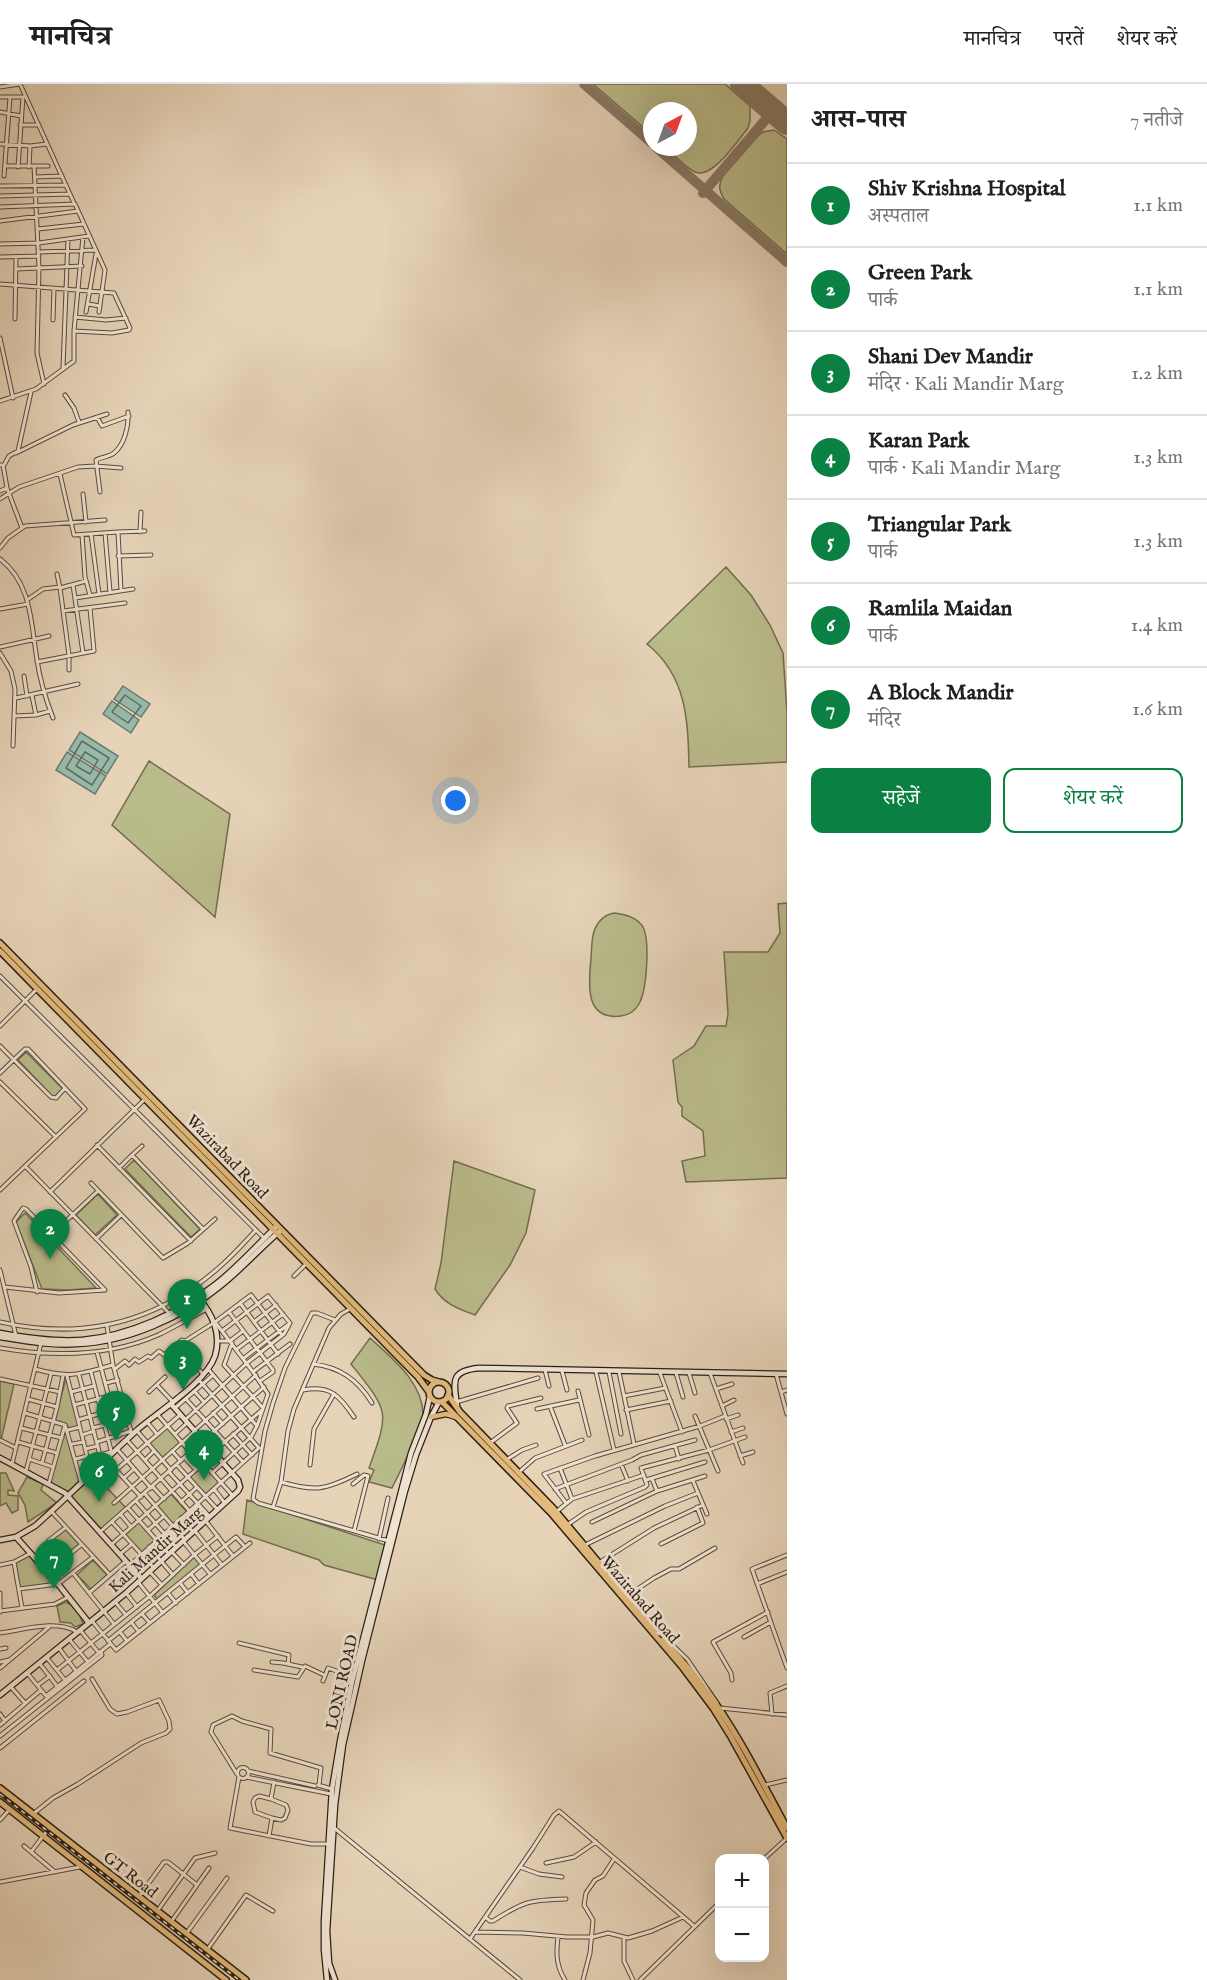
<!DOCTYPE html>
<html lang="hi">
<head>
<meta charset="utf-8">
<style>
  :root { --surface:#fff; --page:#f2f2f2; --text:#202124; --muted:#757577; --line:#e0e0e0; --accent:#0b8043 }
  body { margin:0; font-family:"IM FELL English","Noto Serif Devanagari",serif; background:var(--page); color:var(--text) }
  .controls { position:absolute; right:18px; bottom:18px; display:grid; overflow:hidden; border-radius:12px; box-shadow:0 6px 24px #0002 }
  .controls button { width:54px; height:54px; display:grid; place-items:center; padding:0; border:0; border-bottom:2px solid var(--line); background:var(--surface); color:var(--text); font:30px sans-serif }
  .compass { position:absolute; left:643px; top:18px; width:54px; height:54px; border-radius:50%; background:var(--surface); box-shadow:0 6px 24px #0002; rotate:41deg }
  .you { position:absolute; left:456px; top:717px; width:21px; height:21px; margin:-15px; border:4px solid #fff; border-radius:50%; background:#1a73e8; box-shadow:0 0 0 9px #1a73e833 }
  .badge { display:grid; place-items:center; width:39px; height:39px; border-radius:50%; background:var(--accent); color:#fff; font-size:20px; font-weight:700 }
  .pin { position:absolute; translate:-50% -50px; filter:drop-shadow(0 2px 3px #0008) }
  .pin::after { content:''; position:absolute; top:32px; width:21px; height:18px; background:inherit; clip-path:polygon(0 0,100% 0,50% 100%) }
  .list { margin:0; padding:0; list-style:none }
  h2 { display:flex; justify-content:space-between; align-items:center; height:78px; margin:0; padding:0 24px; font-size:26px }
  h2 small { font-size:20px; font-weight:400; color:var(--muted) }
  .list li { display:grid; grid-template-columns:39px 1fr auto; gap:18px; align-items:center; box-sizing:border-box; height:84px; padding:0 24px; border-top:2px solid var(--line) }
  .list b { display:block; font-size:22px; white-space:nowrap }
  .list p { margin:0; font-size:20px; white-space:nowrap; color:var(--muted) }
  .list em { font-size:20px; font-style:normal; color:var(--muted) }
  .actions { display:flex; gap:12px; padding:18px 24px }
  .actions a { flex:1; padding:14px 0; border:2px solid var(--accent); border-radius:12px; text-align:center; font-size:21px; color:var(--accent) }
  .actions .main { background:var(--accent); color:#fff }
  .map { position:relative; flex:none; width:787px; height:1896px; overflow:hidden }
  header { display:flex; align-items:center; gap:36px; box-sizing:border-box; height:84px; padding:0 30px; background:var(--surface); border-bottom:2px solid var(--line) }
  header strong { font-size:28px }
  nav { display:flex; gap:33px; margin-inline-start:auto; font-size:21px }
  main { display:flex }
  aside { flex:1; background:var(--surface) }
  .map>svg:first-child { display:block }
  .green { fill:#babb8b; stroke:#726d4f; stroke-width:1.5 }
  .water { fill:#97b9aa; stroke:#6b7b6e; stroke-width:1.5 }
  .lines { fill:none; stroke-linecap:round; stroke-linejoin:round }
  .shore { stroke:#606c5e; stroke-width:1.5 }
  .taxiway { stroke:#887966; stroke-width:10 }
  .runway { stroke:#887966; stroke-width:24 }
  .street-casing { stroke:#584c3c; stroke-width:5 }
  .secondary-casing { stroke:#291f13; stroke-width:7 }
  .primary-casing { stroke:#291f13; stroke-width:7 }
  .highway-casing { stroke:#291f13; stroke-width:8 }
  .street { stroke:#efe2d1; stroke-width:3 }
  .secondary { stroke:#efe2d1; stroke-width:4.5 }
  .primary { stroke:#e3ba7c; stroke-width:4.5 }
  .highway { stroke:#e3ba7c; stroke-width:5 }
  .rail-casing { stroke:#291f13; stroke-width:4 }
  .rail { stroke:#efe2d1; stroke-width:1.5; stroke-dasharray:4.5; stroke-linecap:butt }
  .labels { text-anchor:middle; stroke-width:6; stroke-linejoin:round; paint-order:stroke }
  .street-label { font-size:16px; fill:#291f13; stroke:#efe2d1 }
</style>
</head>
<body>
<header>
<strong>मानचित्र</strong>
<nav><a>मानचित्र</a><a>परतें</a><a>शेयर करें</a></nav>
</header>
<main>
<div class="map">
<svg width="787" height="1896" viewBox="0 0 787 1896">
  <rect width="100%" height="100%" fill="#e6d3b8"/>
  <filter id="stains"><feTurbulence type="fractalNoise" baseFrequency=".00333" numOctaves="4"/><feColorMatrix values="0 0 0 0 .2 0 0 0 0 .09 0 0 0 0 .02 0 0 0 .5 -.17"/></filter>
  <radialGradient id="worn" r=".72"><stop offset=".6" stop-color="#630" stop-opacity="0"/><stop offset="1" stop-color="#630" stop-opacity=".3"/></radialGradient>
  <!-- green -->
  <path class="green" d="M593 0H725L750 22V37L748 44C738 56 712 96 695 88 685 83 674 71 666 63H688V27H652V51Z
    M774 46 787 55V170L724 115C719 106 718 102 723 92L758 52 763 48Z
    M726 483 751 511 770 541 783 569 787 628V678L689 683C688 637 687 592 647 560Z
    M149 677 230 730 215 833 112 741Z
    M787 819V1094L686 1098 682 1077 705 1072 703 1047 682 1032V1023L678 1018 673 976 694 962 706 942H726L728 930 724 868H768L780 849 778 820Z
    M614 829C624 830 637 833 643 843 650 856 647 906 639 920 635 927 629 931 621 932 583 937 589 897 591 874 592 862 591 848 599 838 603 833 608 830 614 829Z
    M26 968 63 1005 54 1014 18 976Z
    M134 1076 200 1145 191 1153 125 1085Z
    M454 1077 535 1106 526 1149 510 1181 475 1231C459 1225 444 1220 435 1205L441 1179Z
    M98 1110 117 1131 95 1151 76 1131Z
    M25 1129 96 1204 68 1206 42 1205 16 1138Z
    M370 1254C392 1274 424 1299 423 1332 423 1342 398 1392 392 1404L369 1398 374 1386 369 1384C390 1326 389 1328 351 1280Z
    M66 1294 79 1342 69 1344 66 1340 55 1336Z
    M0 1297 14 1300 1 1356 0 1355Z
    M167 1343 181 1358 162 1374 149 1359Z
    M65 1344 80 1398 68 1408 49 1398Z
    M204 1381 220 1399 206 1411 190 1393Z
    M0 1389H6L14 1407 8 1406V1411L18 1412V1426L12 1429 6 1419 0 1422Z
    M95 1391 126 1424 101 1445 71 1412Z
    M27 1393 43 1400 41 1406 57 1419 28 1438 25 1421 18 1409Z
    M171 1410 187 1428 173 1440 157 1422Z
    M247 1416 385 1461 378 1496 324 1481 319 1476 243 1450Z
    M139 1438 155 1456 141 1469 125 1451Z
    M65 1445 79 1460 63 1474 49 1459Z
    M29 1471 52 1499 19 1505 15 1479Z
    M194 1473 201 1481 158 1516 154 1511Z
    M93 1476 107 1491 91 1505 77 1491Z
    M66 1518 78 1525 83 1540 75 1543 71 1539 60 1538 57 1522Z"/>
  <!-- water -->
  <path class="water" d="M123 602 150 620 141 633 114 615Z
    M112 617 139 636 131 649 103 630Z
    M80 648 118 672 107 690 69 666Z
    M67 668 106 692 95 710 56 686Z"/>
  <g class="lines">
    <!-- shore -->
    <path class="shore" d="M125 611 141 622 128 639 112 628Z
      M82 657 109 674 92 701 66 684Z
      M85 668 98 676 90 690 76 682Z"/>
    <!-- taxiway -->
    <path class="taxiway" d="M584 0 652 59
      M656 63 787 178
      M703 109 773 27"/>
    <!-- runway -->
    <path class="runway" d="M742 0 787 39"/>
    <!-- street casing -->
    <g class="street-casing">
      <path id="street" d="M0 3 20 0 74 119
        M0 13H22
        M0 28 21 32
        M20 41H39
        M0 60 30 62 47 60
        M5 82H48
        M34 82 39 183 37 269 44 300
        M18 83 23 13
        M29 83 30 62
        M4 92 10 13
        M35 93 62 92
        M0 102 66 101
        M0 112 70 110
        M0 123 75 120 105 186 99 228
        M0 137 78 127
        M38 145 84 140
        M0 160 39 159 89 152
        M39 168 96 166
        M0 173 39 172
        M17 185 82 182
        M0 200 114 209 130 244 129 246 112 249 74 247
        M88 220 100 222
        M86 228 96 170
        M75 233 106 236 126 234
        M15 235 16 173
        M53 236 54 204
        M0 254 13 314
        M63 284 68 155
        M65 311 74 324 79 338
        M0 317 36 305 74 277V247L83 153
        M97 333 102 342 129 332
        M16 369 73 341 107 330
        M0 381H4L9 372 18 367 31 308
        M3 381 7 404 22 444
        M60 390 74 451 118 448 121 507
        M0 407 7 404
        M100 408 96 376C101 373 109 373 114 369 125 360 129 341 128 328
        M83 410 86 438
        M0 415 19 403 78 383 95 382 121 384
        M118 448 145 447
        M140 448 141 428
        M105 449 110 508
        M91 450 99 510
        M82 451 85 493 90 511
        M0 464 8 454 25 442 105 436
        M118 472 151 471
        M0 475C32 499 31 540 37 576 40 596 46 616 53 634
        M57 490 60 504 86 497
        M73 501 83 569
        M60 504 69 571V586
        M75 514 133 505
        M27 516 43 505 60 503
        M0 525 28 520
        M63 527 125 519
        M0 563 49 552
        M0 569 11 587 15 605 13 662
        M37 578 94 567 90 524
        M24 592 27 612
        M32 612 36 631
        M16 614 78 600
        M15 632 36 631 50 627
        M0 892 265 1155
        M0 942 37 905
        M0 962 51 1013 56 1014 65 1004
        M0 989 25 965H28L85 1025 0 1106
        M0 998 56 1053
        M97 1061 191 1157
        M132 1071 142 1062
        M25 1082 169 1229
        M119 1084 132 1071 203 1145
        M91 1099 163 1174 188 1159 215 1135
        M50 1108 145 1015
        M51 1151 98 1107
        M96 1155 121 1131
        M0 1186 16 1252
        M294 1192 306 1180
        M5 1203 59 1209 105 1206
        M37 1208 31 1183 14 1137 23 1124 26 1125 105 1206
        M240 1219 278 1270
        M229 1228 273 1286V1288L260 1297
        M335 1236 317 1229H312L285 1284 273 1319 265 1347 253 1415 258 1419 389 1457
        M0 1238C85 1257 159 1239 224 1179 235 1169 246 1157 256 1146
        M215 1238 253 1288 268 1310 257 1342
        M254 1238 276 1221
        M107 1242 113 1281 132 1351
        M218 1257H230L243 1247
        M232 1259 224 1281 263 1324
        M0 1264C53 1273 108 1273 158 1251 175 1243 191 1233 207 1225
        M237 1265 283 1230
        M97 1268 119 1352
        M187 1273 203 1290
        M244 1274 289 1240
        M313 1280C340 1283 358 1296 372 1319
        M35 1285C71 1295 79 1290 113 1281
        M115 1285 125 1277 129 1281 135 1275 139 1278 148 1272 151 1274 159 1267 164 1271 182 1256 185 1257 215 1238 251 1211 282 1251
        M208 1285 257 1342 251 1353 212 1389
        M173 1286 195 1267
        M545 1286 549 1302
        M562 1287 567 1306
        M91 1288 112 1370
        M253 1288 290 1260
        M596 1288 614 1366
        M609 1288 621 1350
        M619 1288 634 1360
        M660 1289 682 1348
        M676 1289 683 1313
        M689 1289 695 1309
        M710 1289 743 1379
        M776 1290 787 1330
        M79 1291 102 1379
        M67 1292 91 1388
        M0 1295 60 1308
        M106 1299 118 1296
        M157 1301 173 1318
        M716 1305 732 1300
        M303 1306C330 1301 339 1311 354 1333
        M194 1307 204 1318
        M578 1307 589 1351
        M71 1308 94 1302
        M149 1308 165 1293
        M781 1308 787 1306
        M624 1312 665 1304
        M28 1315 57 1323
        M186 1315 243 1378
        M456 1318 538 1294
        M74 1321 121 1309
        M550 1322 565 1361
        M722 1322 734 1316
        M175 1324 213 1291
        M537 1325 579 1316
        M626 1326 671 1317
        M25 1329 65 1341 81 1398
        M213 1329 223 1340
        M157 1330 191 1369
        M695 1332 718 1387
        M726 1335 738 1331
        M78 1336 125 1322
        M185 1336 247 1279 284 1250 290 1239 268 1212 222 1247
        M147 1338 157 1350
        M21 1344 62 1354
        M93 1344 128 1335
        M68 1346 80 1343
        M195 1346 256 1291
        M137 1347 171 1386
        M731 1348 743 1344
        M175 1350 187 1339
        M233 1350 252 1371
        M82 1351 94 1347
        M0 1356 16 1364
        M127 1356 201 1440
        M18 1358 57 1369
        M97 1358 131 1347
        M490 1359 517 1339 507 1324 508 1322 541 1314
        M72 1360 84 1358
        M675 1362 679 1375
        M85 1365 98 1362
        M117 1365 151 1404
        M172 1367 181 1377
        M193 1367 233 1412
        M213 1368 262 1326
        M100 1371 111 1368
        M740 1372 753 1368
        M185 1374 196 1386
        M29 1375 53 1383
        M76 1375 87 1372
        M107 1376 141 1413
        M145 1376 154 1367
        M506 1376 522 1366 536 1361
        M42 1379 57 1323 63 1292
        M89 1379 101 1376
        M12 1380 41 1259
        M621 1380 628 1397
        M177 1381 217 1425
        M310 1381 314 1345 334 1310
        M560 1384 572 1415
        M116 1386 180 1331
        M26 1387 51 1290
        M169 1388 209 1432
        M518 1389 535 1374 582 1356
        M79 1390 91 1386
        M124 1394 134 1385
        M652 1395 657 1407
        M646 1396 705 1378
        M693 1397 707 1430
        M281 1398C315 1408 325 1406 357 1390
        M49 1399 65 1341
        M353 1400 364 1391 368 1392 354 1447
        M153 1403 164 1415
        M214 1405 224 1418
        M555 1405 632 1376 641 1371 695 1356
        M145 1410 185 1456
        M136 1417 176 1463
        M181 1418 197 1403
        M114 1419 195 1347
        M566 1419 544 1390 595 1372 700 1342 725 1332
        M273 1423 281 1398 288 1347 294 1325 329 1244 341 1230 350 1225
        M128 1424 168 1469
        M51 1427 110 1491
        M556 1428 572 1415 644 1391
        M121 1431 131 1443
        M181 1434 193 1448
        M205 1436 233 1472
        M112 1438 153 1483
        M592 1438 657 1407 705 1392
        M567 1441 586 1428 645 1403 647 1401 641 1384 709 1366 745 1353
        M148 1446 164 1432
        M195 1447 222 1481
        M100 1448 264 1303
        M379 1455 388 1414
        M183 1457 210 1490
        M112 1460 215 1369
        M661 1460 703 1439 697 1423
        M585 1461 665 1422 698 1409
        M149 1463 173 1491
        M171 1467 184 1481
        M120 1470 132 1460
        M787 1471 752 1485 787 1584
        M63 1476 48 1457 65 1444
        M14 1478 22 1524
        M600 1478 654 1444 703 1421
        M0 1481 14 1478 31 1469
        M130 1481 259 1364 198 1295
        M149 1487 162 1501
        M48 1488 81 1461
        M73 1489 114 1540
        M191 1490 199 1500
        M138 1498 163 1529
        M180 1499 188 1509
        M757 1500 787 1488
        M19 1505 58 1500 93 1473
        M0 1509V1528
        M89 1509 126 1477
        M126 1509 137 1523
        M168 1509 176 1519
        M627 1512 654 1494 671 1485H679L715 1464
        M116 1519 126 1531
        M0 1527 55 1520 68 1513
        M142 1530 150 1539
        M92 1537 116 1566 250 1459
        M131 1538 139 1548
        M80 1546 99 1569
        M120 1548 127 1557
        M0 1549C23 1546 57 1535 77 1548
        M657 1549 661 1550 687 1575 717 1619
        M744 1553 771 1538
        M69 1555 88 1578
        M108 1557 236 1453 245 1463
        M239 1559 289 1571 288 1580
        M59 1564 76 1587
        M0 1565 6 1564
        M47 1574 65 1596
        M0 1578 9 1576
        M272 1578 283 1579 302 1583
        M40 1580 57 1602
        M0 1584 49 1543
        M57 1586 150 1512 194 1471 218 1452
        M254 1586 298 1593 305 1582 324 1591
        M28 1590 46 1612 110 1560
        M732 1596 731 1589 713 1558 768 1528
        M323 1597 328 1584 353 1593
        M38 1601 50 1592
        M11 1603 25 1619
        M720 1624 787 1631
        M0 1630 5 1637
        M772 1630 770 1609 787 1602
        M0 1641 41 1606
        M0 1652 102 1571 101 1567
        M0 1664 84 1597
        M237.5 1689a5.5 5.5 0 1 1 11 0a5.5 5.5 0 1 1-11 0Z
        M248 1687 315 1702
        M237 1690 211 1648 213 1641 232 1632 242 1637 271 1645 270 1669 321 1684 319 1701
        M239 1693 230 1744 311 1760H328
        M246 1693 331 1710
        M318 1701 332 1705
        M765 1701 787 1696
        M271 1715 259 1712 255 1714 253 1718 255 1728 272 1734
        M33 1730 53 1714 78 1700 141 1659 166 1649 170 1645 169 1637 159 1616 127 1628 117 1630 110 1625 92 1595
        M0 1736 10 1725
        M333 1743 520 1896
        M269 1752 272 1734 281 1736 285 1734 288 1726 286 1721 271 1715 274 1698
        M24 1762 55 1788
        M31 1768 50 1743
        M764 1775 787 1754
        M546 1779 574 1773 596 1758
        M520 1783 539 1790 562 1793
        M0 1798 80 1783
        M140 1811 164 1778H168L197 1801
        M158 1826 195 1774 215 1769
        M485 1833 490 1837H493C524 1817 530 1816 566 1815
        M171 1838 209 1784
        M475 1848 523 1849 567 1853H593L608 1849 628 1854 652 1847 683 1833
        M186 1850 227 1794
        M558 1853C556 1869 556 1882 565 1896
        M624 1854V1877L633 1896
        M470 1855 533 1764 554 1731 559 1727 694 1842
        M207 1866 246 1811 273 1827
        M583 1896 590 1869 593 1836 584 1821 586 1809 595 1796 603 1792 614 1775
        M640 1896 720 1818"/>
    </g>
    <!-- secondary casing -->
    <g class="secondary-casing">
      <path id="secondary" d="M0 1249C27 1254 55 1258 82 1256 129 1252 179 1229 216 1200 238 1183 256 1162 276 1143
        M0 1253C25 1257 52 1262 77 1260 127 1258 181 1234 219 1203 241 1186 259 1165 280 1147
        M457 1322C454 1298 449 1287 479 1284L787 1290
        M0 1374 65 1409 141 1494
        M16 1453 58 1500 89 1539
        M0 1456 16 1453 35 1442C70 1411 102 1378 136 1347 157 1328 206 1299 215 1272 222 1249 212 1230 198 1213
        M0 1611 126 1509 238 1407 240 1403 238 1396 171 1320
        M327 1896 324 1866V1837L332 1705 340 1657 352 1598 402 1404 411 1369 426 1330 430 1312
        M335 1896 329 1879 327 1847 335 1721 343 1661 362 1577 405 1407 416 1371 431 1333 439 1318"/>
    </g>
    <!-- primary casing -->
    <g class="primary-casing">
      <path id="primary" d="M431 1333 446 1330 456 1333"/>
    </g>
    <!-- highway casing -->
    <g class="highway-casing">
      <path id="highway" d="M0 859 424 1291 432 1296 439 1298
        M0 867 418 1293 429 1308
        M429 1308a10 10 0 1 1 20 0a10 10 0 1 1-20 0Z
        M448 1311 460 1328 554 1425 655 1546
        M442 1318 551 1429 683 1584 713 1624 731 1653 787 1754
        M663 1556C682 1576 700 1597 716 1620 743 1659 764 1702 787 1744
        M0 1704 246 1896
        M0 1718 226 1896"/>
    </g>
    <!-- street -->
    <use href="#street" class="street"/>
    <!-- secondary -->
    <use href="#secondary" class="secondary"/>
    <!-- primary -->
    <use href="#primary" class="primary"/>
    <!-- highway -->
    <use href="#highway" class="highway"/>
    <!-- rail casing -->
    <g class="rail-casing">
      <path id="rail" d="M0 1710 239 1896"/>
    </g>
    <!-- rail -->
    <use href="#rail" class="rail"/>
  </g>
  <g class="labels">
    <!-- street labels -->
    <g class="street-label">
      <text transform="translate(228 1072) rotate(46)" y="6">Wazirabad Road</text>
      <text transform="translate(155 1465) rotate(-42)" y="6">Kali Mandir Marg</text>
      <text transform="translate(641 1515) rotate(49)" y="6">Wazirabad Road</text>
      <text transform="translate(341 1598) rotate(-77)" y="6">LONI ROAD</text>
      <text transform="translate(131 1790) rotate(38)" y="6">GT Road</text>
    </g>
  </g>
  <rect width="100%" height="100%" filter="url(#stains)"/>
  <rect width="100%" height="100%" fill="url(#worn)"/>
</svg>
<div class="controls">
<button>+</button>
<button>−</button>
</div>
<svg class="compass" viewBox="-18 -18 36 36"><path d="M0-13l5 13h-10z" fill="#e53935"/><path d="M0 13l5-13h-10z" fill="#757577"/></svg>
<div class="you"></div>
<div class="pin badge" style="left:187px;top:1245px">1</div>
<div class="pin badge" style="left:50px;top:1175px">2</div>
<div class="pin badge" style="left:183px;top:1306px">3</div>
<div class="pin badge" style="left:204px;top:1396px">4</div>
<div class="pin badge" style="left:116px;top:1357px">5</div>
<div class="pin badge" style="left:99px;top:1418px">6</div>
<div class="pin badge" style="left:54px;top:1505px">7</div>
</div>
<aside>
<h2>आस-पास<small>7 नतीजे</small></h2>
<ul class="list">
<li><span class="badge">1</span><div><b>Shiv Krishna Hospital</b><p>अस्पताल</p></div><em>1.1 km</em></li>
<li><span class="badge">2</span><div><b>Green Park</b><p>पार्क</p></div><em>1.1 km</em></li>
<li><span class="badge">3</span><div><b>Shani Dev Mandir</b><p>मंदिर · Kali Mandir Marg</p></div><em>1.2 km</em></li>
<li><span class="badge">4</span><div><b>Karan Park</b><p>पार्क · Kali Mandir Marg</p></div><em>1.3 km</em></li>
<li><span class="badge">5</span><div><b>Triangular Park</b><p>पार्क</p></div><em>1.3 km</em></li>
<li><span class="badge">6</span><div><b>Ramlila Maidan</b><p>पार्क</p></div><em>1.4 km</em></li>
<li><span class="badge">7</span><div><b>A Block Mandir</b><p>मंदिर</p></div><em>1.6 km</em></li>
</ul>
<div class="actions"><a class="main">सहेजें</a><a>शेयर करें</a></div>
</aside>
</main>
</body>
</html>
